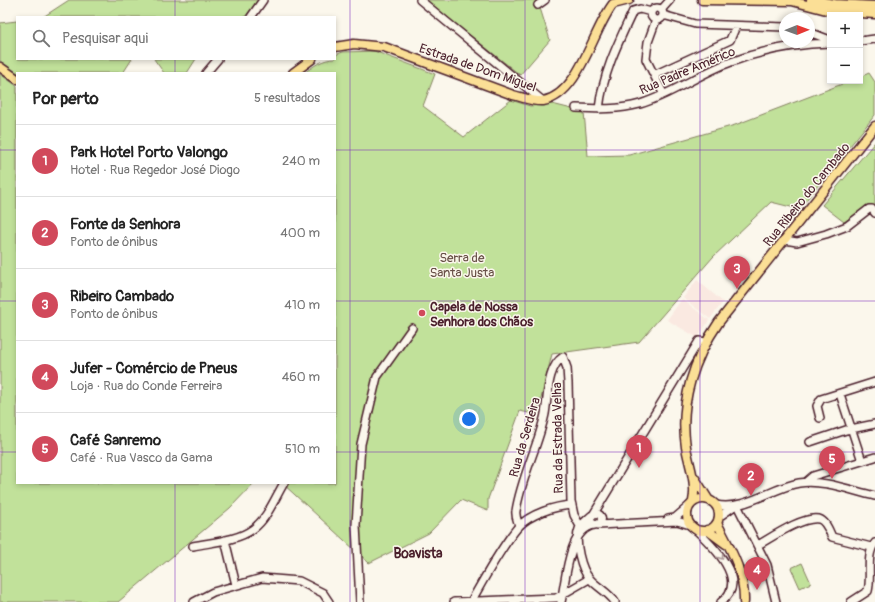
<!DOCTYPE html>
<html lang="pt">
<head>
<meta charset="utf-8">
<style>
  :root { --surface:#fff; --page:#f2f2f2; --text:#222; --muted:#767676; --line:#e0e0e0; --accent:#d1495b }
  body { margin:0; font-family:Pangolin,sans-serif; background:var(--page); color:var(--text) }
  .controls { position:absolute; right:12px; top:12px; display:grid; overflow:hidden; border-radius:0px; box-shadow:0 2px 6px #0003 }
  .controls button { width:36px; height:36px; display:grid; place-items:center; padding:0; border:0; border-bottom:1px solid var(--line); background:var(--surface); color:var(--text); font:20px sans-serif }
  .compass { position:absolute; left:779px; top:12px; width:36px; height:36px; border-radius:50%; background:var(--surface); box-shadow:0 2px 6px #0003; rotate:89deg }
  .you { position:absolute; left:469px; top:419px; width:14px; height:14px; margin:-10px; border:3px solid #fff; border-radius:50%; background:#1a73e8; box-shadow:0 0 0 6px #1a73e833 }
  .badge { display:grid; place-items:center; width:26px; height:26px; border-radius:50%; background:var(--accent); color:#fff; font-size:13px; font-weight:700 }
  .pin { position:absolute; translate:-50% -33px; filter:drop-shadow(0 1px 2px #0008) }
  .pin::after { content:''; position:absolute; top:21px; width:14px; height:12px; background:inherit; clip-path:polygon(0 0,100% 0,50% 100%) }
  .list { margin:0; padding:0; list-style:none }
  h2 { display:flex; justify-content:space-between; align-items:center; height:52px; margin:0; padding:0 16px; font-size:17px }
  h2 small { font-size:13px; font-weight:400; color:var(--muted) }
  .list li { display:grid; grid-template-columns:26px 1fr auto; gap:12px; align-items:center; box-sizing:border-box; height:72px; padding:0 16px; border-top:1px solid var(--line) }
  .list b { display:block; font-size:15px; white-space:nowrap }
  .list p { margin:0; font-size:13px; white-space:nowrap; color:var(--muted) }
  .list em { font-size:13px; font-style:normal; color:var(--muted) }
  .icon { flex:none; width:22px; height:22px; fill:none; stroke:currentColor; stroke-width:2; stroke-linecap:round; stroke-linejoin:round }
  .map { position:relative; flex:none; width:875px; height:602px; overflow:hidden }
  .search { position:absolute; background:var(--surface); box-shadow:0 2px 6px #0003; left:16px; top:16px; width:320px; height:44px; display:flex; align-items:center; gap:10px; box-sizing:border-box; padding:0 14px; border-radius:0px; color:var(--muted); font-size:15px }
  .panel { position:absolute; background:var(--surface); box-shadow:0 2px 6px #0003; left:16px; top:72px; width:320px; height:412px; border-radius:0px }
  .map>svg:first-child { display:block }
  .built { fill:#fae9e1 }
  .green { fill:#c1e19a; stroke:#868062 }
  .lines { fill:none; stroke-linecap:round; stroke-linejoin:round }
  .minor-casing { stroke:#4a1f2b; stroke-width:10 }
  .major-casing { stroke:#4a1f2b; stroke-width:11 }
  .minor { stroke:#fbf7ec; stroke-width:7 }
  .major { stroke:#fbdf96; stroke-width:8 }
  .oneway { stroke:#ab9695 }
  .grid { fill:none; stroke:#7b2cbf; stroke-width:1; stroke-opacity:0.55 }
  .poi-dot { fill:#d1495b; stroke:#fbf7ec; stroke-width:1.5 }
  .labels { text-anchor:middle; stroke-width:3; stroke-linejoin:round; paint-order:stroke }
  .street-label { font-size:13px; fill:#4a1f2b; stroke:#fbf7ec }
  .park-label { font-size:13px; fill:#685047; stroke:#fbf7ec }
  .poi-label { font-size:13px; font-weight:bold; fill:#4a1f2b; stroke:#fbf7ec; text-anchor:start }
  .neighbourhood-label { font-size:14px; font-weight:bold; fill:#4a1f2b; stroke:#fbf7ec }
</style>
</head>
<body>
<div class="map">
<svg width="875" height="602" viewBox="0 0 875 602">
  <rect width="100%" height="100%" fill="#fbf7ec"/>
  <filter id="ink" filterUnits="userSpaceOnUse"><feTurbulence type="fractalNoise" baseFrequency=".025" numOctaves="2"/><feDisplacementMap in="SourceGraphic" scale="8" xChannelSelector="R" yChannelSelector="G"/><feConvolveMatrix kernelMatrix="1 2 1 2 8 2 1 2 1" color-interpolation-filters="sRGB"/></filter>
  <g filter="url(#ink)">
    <!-- built -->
    <path class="built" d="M697 280 723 302 710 319 683 298Z
      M682 299 709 320 698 338 667 320Z"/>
    <!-- green -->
    <path class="green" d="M69 0H258L245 17H43Z
      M426 0H539L533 5 536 10 540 8 550 40 520 75Z
      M17 21V59H132L123 73H18L0 61V23Z
      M374 51 435 74 423 106 464 137 511 100 530 106 552 104 584 112 588 156 629 155 735 125 850 81H860V77L869 73 875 82V115L799 209 771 202 713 257 639 342 552 354 537 415 520 411 488 499V511L461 500 429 533 369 563 282 483H335V73H304C314 66 322 59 335 59V55L343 52Z
      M154 59H196L187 73H164Z
      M0 74 17 86V483H254L230 508 118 602H0Z
      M875 142V207L868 205 844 222 822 205Z
      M802 563 811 583 800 588 791 568Z"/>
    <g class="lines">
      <!-- minor casing -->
      <g class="minor-casing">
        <path id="minor" d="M420 0 543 101
          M538 5 545 0
          M651 14a6 6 0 1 1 12 0a6 6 0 1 1-12 0Z
          M662 9 670 0
          M663 15 695 24 785 27
          M251 17 263 0
          M656 20 648 42 646 59 663 93
          M809 32 830 40
          M860 41 875 39
          M206 73 218 59
          M654 75 730 40 736 26
          M576 108C597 109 619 110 640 104 671 95 700 73 731 62 763 50 796 44 830 43
          M599 109C603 73 618 43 633 11L640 9 651 12
          M785 240 797 242 826 234 847 226 869 209H872L875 213
          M840 394 862 461
          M820 418 817 406 821 399 875 382
          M810 442 846 430 875 424
          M806 482 813 476 875 457
          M716 505C745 511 771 488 799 483 823 479 852 491 875 496
          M737 505 767 565 776 602
          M590.5 519a5.5 5.5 0 1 1 11 0a5.5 5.5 0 1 1-11 0Z
          M593 515 699 341 706 342
          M591 516C587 520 581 524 579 529 574 541 581 570 590 579 597 587 608 592 615 602
          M719 517 733 507
          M668 519 675 518 689 506
          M598 525 677 521 690 525
          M519 526C518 522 515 516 516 511 521 478 538 447 545 414 548 397 547 367 563 357L567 368 568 383 571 501 574 515 580 526
          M695 529C711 544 751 581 721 602
          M225 540 236 585
          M758 545C772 537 803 516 819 519 826 521 829 531 832 537L871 547
          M193 546C212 542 237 541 253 529 267 519 275 498 284 483
          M472 600C485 577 501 547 518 527 530 514 555 506 572 505
          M194 602 213 592 262 578 299 581 323 593 329 602
          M360 602 356 525 361 444 377 377 412 328
          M454 602 556 598 589 579
          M561 602C566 581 568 528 595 525
          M851 602 868 591C872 576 865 556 875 543"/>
      </g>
      <!-- major casing -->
      <g class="major-casing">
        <path id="major" d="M702 0 792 1 830 11 875 14
          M811 0 835 4 875 6
          M335 47 354 44 384 47 513 95C522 97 533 102 543 101 580 94 592 31 613 4L629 0
          M0 67 17 79
          M293 73 312 59
          M694 477 708 499
          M687 515a16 16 0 1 1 32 0a16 16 0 1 1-32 0Z
          M693 501C697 483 689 465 686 447 679 402 694 358 719 322L875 126
          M717 523C730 548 745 573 744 602
          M707 530 726 544"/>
      </g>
      <!-- minor -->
      <use href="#minor" class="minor"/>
      <!-- major -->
      <use href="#major" class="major"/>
    </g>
    <!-- one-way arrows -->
    <defs><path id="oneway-chevron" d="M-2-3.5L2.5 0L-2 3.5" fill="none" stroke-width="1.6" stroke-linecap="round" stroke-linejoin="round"/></defs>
    <use class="oneway" href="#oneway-chevron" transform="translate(721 557) rotate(57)"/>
  </g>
  <!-- grid -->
  <path class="grid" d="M175 0V17M350 0V602M525 0V602M700 0V602M175 59V73M0 150H17M335 150H875M0 301H17M335 301H875M0 452H17M335 452H875M175 483V602"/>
  <!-- markers -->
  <circle class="poi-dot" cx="422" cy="313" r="4"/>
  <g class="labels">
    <!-- street labels -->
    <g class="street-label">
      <text transform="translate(478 67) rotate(19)" y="5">Estrada de Dom Miguel</text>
      <text transform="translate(687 70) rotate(-23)" y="5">Rua Padre Américo</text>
      <text transform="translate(806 194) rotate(-51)" y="5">Rua Ribeiro do Cambado</text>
      <text transform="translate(524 437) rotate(-74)" y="5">Rua da Serdeira</text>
      <text transform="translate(557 438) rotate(-91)" y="5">Rua da Estrada Velha</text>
    </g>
    <!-- park labels -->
    <g class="park-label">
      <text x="462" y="262">Serra de<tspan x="462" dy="15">Santa Justa</tspan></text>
    </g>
    <!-- poi labels -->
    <g class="poi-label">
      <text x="430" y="311">Capela de Nossa<tspan x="430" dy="15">Senhora dos Chãos</tspan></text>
    </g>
    <!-- neighbourhood labels -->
    <g class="neighbourhood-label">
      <text x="418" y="558">Boavista</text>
    </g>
  </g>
</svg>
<div class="controls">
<button>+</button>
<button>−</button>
</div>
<svg class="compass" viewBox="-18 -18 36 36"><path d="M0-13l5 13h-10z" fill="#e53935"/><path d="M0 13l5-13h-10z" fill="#767676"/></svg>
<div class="you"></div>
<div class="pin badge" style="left:639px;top:468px">1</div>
<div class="pin badge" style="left:751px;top:496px">2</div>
<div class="pin badge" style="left:737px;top:289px">3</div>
<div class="pin badge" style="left:757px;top:590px">4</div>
<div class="pin badge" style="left:832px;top:479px">5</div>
<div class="search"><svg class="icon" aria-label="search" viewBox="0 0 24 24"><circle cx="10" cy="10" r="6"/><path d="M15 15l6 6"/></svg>Pesquisar aqui</div>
<section class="panel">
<h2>Por perto<small>5 resultados</small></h2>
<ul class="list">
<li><span class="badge">1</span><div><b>Park Hotel Porto Valongo</b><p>Hotel · Rua Regedor José Diogo</p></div><em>240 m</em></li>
<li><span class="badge">2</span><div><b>Fonte da Senhora</b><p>Ponto de ônibus</p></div><em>400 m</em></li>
<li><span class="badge">3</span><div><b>Ribeiro Cambado</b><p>Ponto de ônibus</p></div><em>410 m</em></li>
<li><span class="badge">4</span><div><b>Jufer - Comércio de Pneus</b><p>Loja · Rua do Conde Ferreira</p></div><em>460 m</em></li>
<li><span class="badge">5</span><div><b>Café Sanremo</b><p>Café · Rua Vasco da Gama</p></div><em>510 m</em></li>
</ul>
</section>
</div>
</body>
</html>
